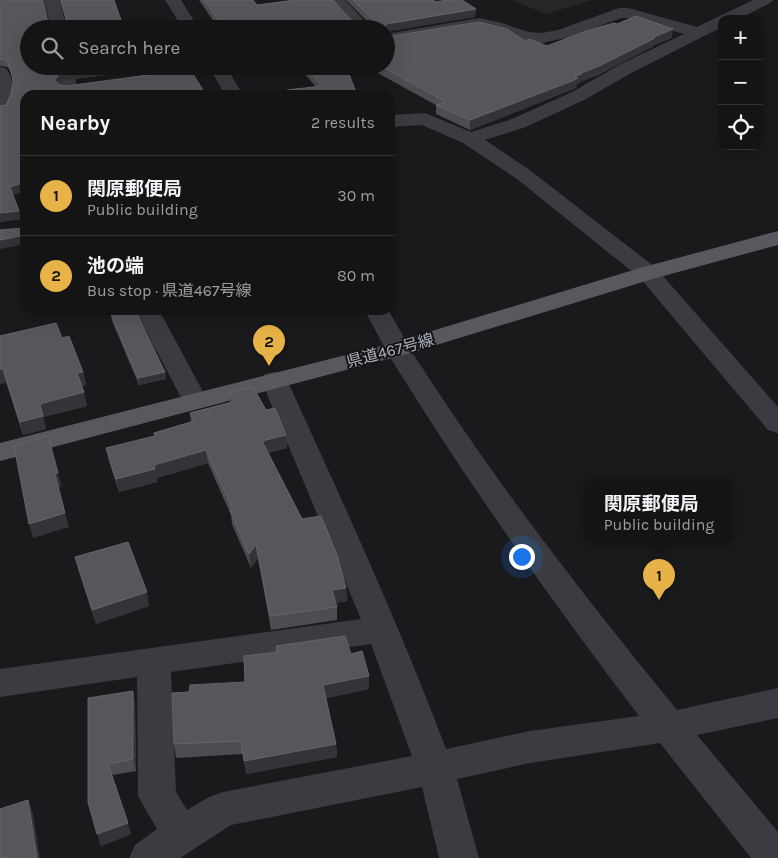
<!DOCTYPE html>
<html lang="en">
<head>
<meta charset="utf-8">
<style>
  :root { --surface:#141415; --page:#212122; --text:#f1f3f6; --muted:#9d9ea0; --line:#333334; --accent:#e7b247 }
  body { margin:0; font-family:Karla,"Noto Sans JP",sans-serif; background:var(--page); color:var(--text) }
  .controls { position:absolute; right:15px; top:15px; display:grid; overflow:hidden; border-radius:10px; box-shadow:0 5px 20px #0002 }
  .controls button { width:45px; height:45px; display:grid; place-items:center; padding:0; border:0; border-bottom:1px solid var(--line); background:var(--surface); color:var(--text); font:25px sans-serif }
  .you { position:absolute; left:521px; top:556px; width:18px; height:18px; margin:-12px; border:4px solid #fff; border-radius:50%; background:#1a73e8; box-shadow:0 0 0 8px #1a73e833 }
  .badge { display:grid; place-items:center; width:32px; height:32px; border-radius:50%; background:var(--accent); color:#111; font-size:16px; font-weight:700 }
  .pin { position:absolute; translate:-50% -41px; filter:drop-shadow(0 1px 2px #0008) }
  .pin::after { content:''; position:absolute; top:26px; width:18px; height:15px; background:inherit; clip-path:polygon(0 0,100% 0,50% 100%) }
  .popup { position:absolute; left:585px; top:478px; width:148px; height:65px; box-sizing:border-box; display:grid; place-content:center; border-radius:10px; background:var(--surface); filter:drop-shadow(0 1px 4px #0005); font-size:16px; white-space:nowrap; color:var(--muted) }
  .popup b { font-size:19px; color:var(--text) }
  .popup::after { content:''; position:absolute; left:50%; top:100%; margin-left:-10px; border:10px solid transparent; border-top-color:var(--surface) }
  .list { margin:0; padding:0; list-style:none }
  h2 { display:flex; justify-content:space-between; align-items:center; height:65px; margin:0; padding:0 20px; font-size:21px }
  h2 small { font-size:16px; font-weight:400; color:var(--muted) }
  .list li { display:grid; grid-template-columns:32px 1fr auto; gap:15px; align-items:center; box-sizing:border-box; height:80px; padding:0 20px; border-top:1px solid var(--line) }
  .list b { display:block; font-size:19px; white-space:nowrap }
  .list p { margin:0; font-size:16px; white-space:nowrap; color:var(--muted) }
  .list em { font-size:16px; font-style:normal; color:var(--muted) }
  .icon { flex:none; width:28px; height:28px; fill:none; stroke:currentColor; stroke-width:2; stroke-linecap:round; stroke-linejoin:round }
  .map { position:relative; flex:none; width:778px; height:858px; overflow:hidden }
  .search { position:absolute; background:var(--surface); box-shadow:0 5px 20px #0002; left:20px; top:20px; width:375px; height:55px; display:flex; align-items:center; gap:12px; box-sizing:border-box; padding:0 18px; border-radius:28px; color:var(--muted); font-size:19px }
  .panel { position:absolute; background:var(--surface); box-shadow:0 5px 20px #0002; left:20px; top:90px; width:375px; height:225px; border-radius:15px }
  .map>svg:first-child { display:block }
  .built { fill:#262629 }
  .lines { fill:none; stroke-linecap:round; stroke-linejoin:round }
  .minor { fill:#3b3c41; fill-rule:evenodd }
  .major { fill:#57595f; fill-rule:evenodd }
  .wall { fill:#4b4d51 }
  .shaded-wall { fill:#333437 }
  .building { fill:#56575c; stroke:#64656b }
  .labels { text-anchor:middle; stroke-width:4; stroke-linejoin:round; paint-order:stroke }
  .street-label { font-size:16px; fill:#adb1ba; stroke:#151517 }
</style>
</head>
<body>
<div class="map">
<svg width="778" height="858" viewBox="0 0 778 858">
  <rect width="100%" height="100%" fill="#1a1a1c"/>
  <!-- built -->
  <path class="built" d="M512 0H592L546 14Z"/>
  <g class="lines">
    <!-- minor -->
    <path class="minor" d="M44 0H60L67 29H51Z
      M165 0H181L199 29H183Z
      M328 0H345L372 29H355Z
      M753 0H773L770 3 739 19H722V27L633 72 584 100 526 127 485 140 531 171 656 268 778 407V433L768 430 640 278 517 179 463 143 422 125 390 127V115L425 113 471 132 512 119 572 92 621 64 684 34 627 18H621L570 37 542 43 525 41 479 28 386 44V34L479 18 498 22 529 32 542 33 558 30 619 8H628L697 27Z
      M55 66H73L78 95H60Z
      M182 66H230L228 70 243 95H225L212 72 149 81 143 80 140 76 143 72Z
      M0 67 6 68C15 81 15 99 6 112L0 113Z
      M135 310H159L208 401 204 407 195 409 186 407Z
      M364 310H388C400 329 410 350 423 369 500 488 587 600 677 710L778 688V718L697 735 778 832V858H751L660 743 530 763 457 779 479 858H439L422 787 231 825 180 858H129L135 845 157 829 138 796 137 677 0 697V669L361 619 261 380 265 374 274 372 283 374 287 380C343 502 399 624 446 749L530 731 639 716C554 604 472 489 398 370 385 350 376 330 364 310ZM371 644 412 756 223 792 209 797 187 810 176 792 171 672Z"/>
    <!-- major -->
    <path class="major" d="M778 231V245L656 278 407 354 0 461V443L389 344 640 268Z"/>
  </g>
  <!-- wall -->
  <path class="wall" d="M60 0H114L29 66H154L155 68 61 81 59 85 25 95 13 195 19 211 21 219 0 222V106L6 105 11 94 13 82 12 76 8 67 0 66V1L48 23H67Z
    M199 0H253L257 5 353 22H368L346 0H434V2L475 17 386 29H219Z
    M672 38 654 45V46L598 75 580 82V83L577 84V87L571 90 470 130 436 114V105L365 66H386L525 41 547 46Z
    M298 66H346L357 95H288L287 90 316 87Z
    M111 314 165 372 166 379 139 385 112 321Z
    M0 336 62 338 83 372 86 385 82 386 87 406 43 417 46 429 23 435 6 382 0 384Z
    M229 393 266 410 286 435 287 448 268 453 302 519 346 588 347 601 335 603 337 607V620L271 630 258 558 251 568 232 524 231 515 208 463 157 478V482L119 492 109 461 106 448 154 436V433L191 422 190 413 230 402Z
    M75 557 149 606 96 624 79 571Z
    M276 646 351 654 369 676V689L326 698 336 744 337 757 246 774 243 754 176 758 174 744 189 692 245 682 276 652Z
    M133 691 135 703 136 771 112 775 131 834 101 846 88 802Z"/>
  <!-- shaded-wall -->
  <path class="shaded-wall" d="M476 9 475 17 386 32V29H385L386 24Z
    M673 29 672 38 654 45V46L598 75 580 82V83L577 84V87L571 90 470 130V120L574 77 654 37Z
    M112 66H154L155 68 61 81 56 88 55 80 59 74Z
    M25 182V191L12 196 10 187Z
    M19 211 21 219 0 222V213Z
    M25 235V244L0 249V240Z
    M0 369H3L6 382 0 384Z
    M83 372 86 385 80 387 77 373Z
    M165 372 166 379 139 385 138 378Z
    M84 392 87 406 43 417 46 429 23 435 20 422 40 404Z
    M286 435 287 448 264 454 262 441Z
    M206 450 208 463 157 478V482L119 492 116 479 154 465Z
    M58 473 62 487H59L55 474Z
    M65 513 69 527 33 538 29 524Z
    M256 545 258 558 251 568 249 554Z
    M346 588 347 601 332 603V590Z
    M147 592 149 606 96 624 92 610Z
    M369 676V689L324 699 323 685Z
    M133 691 135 703 136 771 133 759Z
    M336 744 337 757 246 774 244 761Z
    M28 800 33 814 40 858H37Z
    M128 823 131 834 101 846 97 834Z"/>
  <!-- building -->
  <path class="building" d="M5 0H43L48 23H67L61 0H114L124 29H29V66H112L59 74 55 80 59 85 66 86 186 70 189 75 193 74 206 95H25V182L10 187 19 211 0 213V106L6 105 11 94 13 82 11 70 6 60 0 59V1Z
    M204 0H253L257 5 295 0H333L353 22 372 23 373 19 353 0H434V2L448 0H462L476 9 386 24 385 29H228V27L224 28Z
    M636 16 673 29 654 37 655 38 599 66 579 74H581L574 77 578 78 572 81 470 120 436 105 446 102 381 66H386V37L479 22 507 29 525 41 530 39 547 46 586 31 614 23 617 24Z
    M305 66H346L357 95H290L287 90 322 86Z
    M25 226V235L0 240V230L23 228Z
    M130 310H135L165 372 138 378 111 314Z
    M56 323 62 338 69 336 83 372 77 373 84 392 40 404 43 416 20 422 3 369H0V336Z
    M253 387 266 410 275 408 286 435 262 441 302 519 321 516 337 555 346 588 332 590 337 607 270 616 256 545 249 554 230 510H233L206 450 154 465 155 469 116 479 106 448 155 436 154 433 194 421 190 413 233 402 229 393Z
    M48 436 58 473 55 474 65 513 29 524 14 446Z
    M128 542 147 592 92 610 75 557Z
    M345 636 351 654 362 651 369 676 323 685 336 744 244 761 241 741 174 744 172 693 189 692 190 685 245 682 244 656 277 652 276 646Z
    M133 691V759L108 764 128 823 97 834 88 802V698Z
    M28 800 37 858H0V809Z"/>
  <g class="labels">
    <!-- street labels -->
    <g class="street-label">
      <text transform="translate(390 350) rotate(-15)" y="6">県道467号線</text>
    </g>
  </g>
</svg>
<div class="controls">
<button>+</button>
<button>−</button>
<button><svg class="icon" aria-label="locate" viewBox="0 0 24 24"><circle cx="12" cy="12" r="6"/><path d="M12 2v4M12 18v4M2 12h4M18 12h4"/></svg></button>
</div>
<div class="you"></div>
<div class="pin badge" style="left:659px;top:600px">1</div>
<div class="popup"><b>関原郵便局</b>Public building</div>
<div class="pin badge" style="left:269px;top:366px">2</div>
<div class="search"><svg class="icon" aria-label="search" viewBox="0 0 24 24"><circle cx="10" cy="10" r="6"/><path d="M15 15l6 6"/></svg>Search here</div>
<section class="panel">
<h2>Nearby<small>2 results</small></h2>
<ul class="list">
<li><span class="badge">1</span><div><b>関原郵便局</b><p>Public building</p></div><em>30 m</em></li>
<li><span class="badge">2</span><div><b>池の端</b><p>Bus stop · 県道467号線</p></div><em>80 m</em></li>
</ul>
</section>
</div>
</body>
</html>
